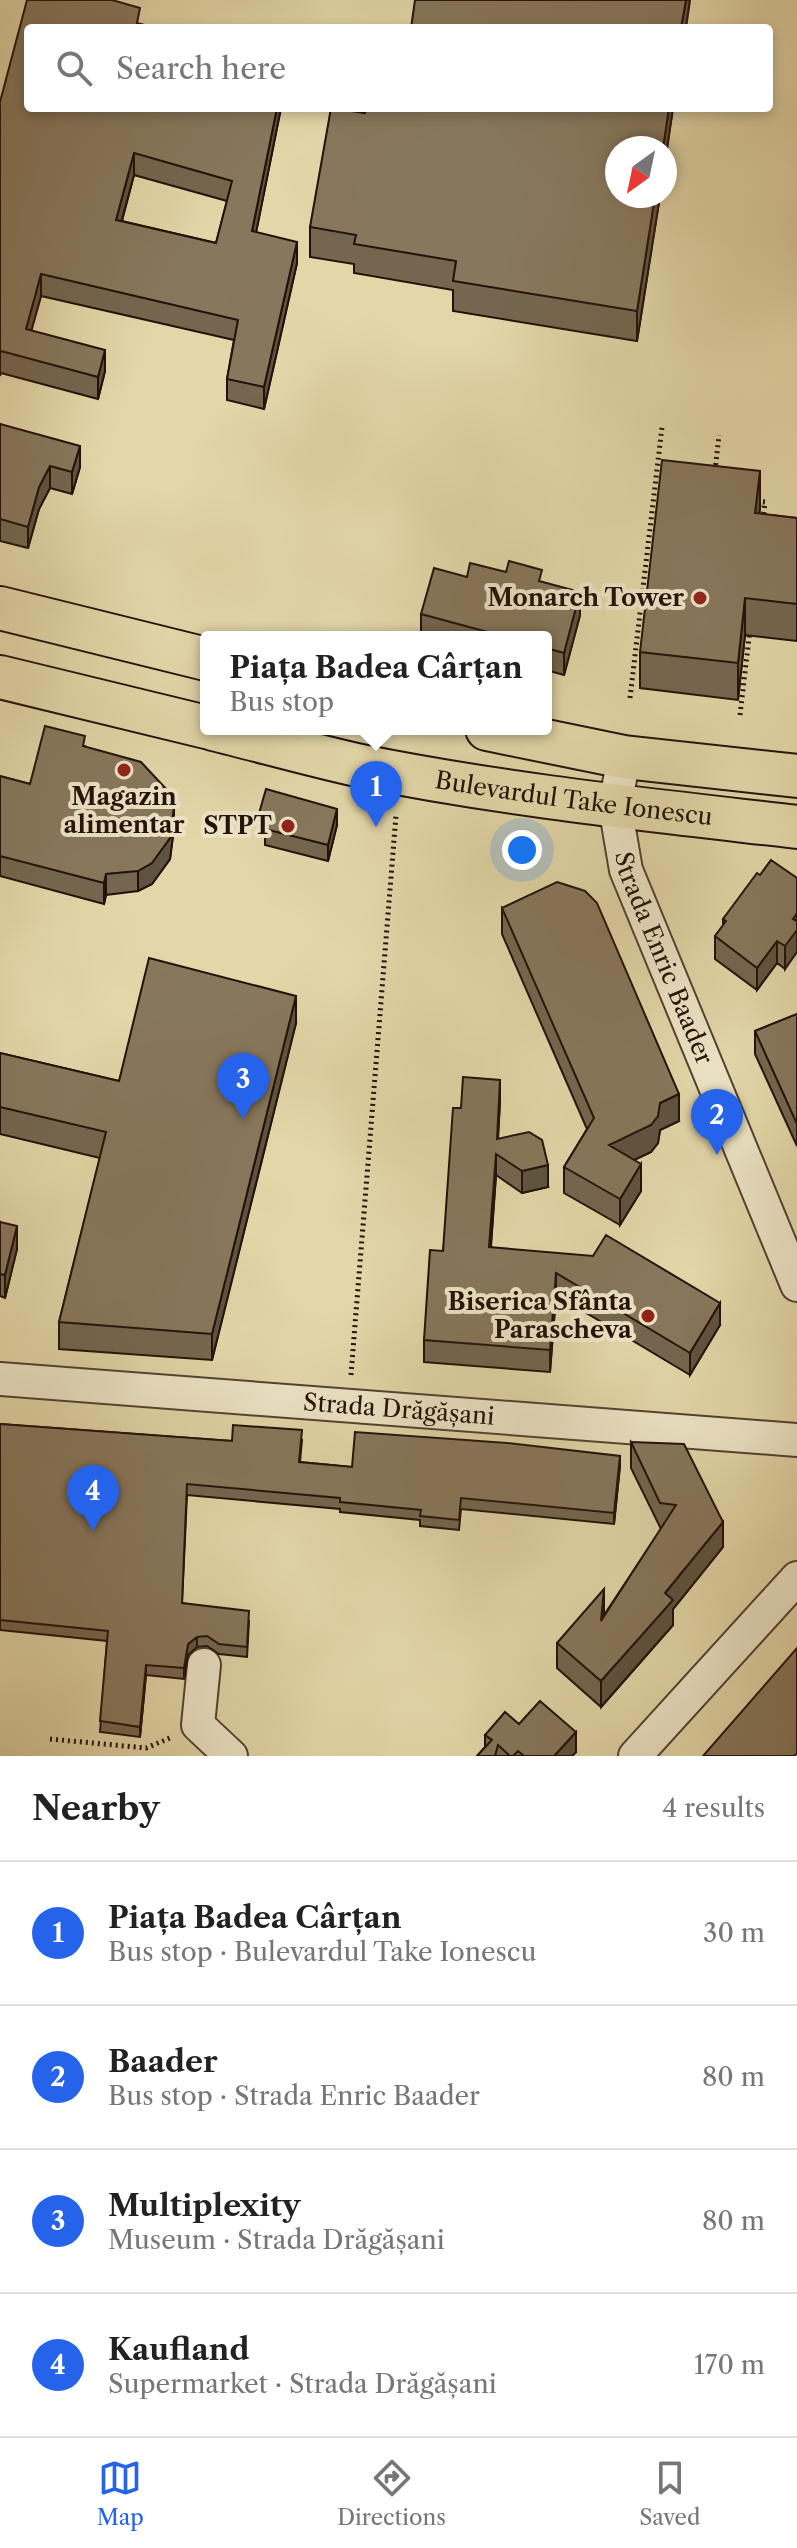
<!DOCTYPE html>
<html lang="en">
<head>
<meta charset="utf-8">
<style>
  :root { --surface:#fff; --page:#f6f6f6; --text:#222; --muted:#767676; --line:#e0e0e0; --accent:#2563eb }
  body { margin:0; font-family:"Libre Caslon Text",serif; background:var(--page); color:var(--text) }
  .compass { position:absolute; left:605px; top:136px; width:72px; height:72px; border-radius:50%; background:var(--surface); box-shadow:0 4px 12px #0003; rotate:213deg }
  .you { position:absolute; left:522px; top:850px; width:28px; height:28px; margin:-20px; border:6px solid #fff; border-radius:50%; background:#1a73e8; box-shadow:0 0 0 12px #1a73e833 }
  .badge { display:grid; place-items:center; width:52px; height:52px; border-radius:50%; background:var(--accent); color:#fff; font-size:26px; font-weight:700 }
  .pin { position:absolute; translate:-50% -66px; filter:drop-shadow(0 2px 4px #0008) }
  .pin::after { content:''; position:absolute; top:42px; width:28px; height:24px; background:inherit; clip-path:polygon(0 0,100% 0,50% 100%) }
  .popup { position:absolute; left:200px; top:631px; width:352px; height:104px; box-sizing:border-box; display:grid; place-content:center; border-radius:8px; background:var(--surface); filter:drop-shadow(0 2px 6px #0005); font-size:26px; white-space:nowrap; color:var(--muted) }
  .popup b { font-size:30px; color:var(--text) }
  .popup::after { content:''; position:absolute; left:50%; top:100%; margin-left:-16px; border:16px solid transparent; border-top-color:var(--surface) }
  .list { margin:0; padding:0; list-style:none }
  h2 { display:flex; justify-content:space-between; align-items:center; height:104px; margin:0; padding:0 32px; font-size:34px }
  h2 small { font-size:26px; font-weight:400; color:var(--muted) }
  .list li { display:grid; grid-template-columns:52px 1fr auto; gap:24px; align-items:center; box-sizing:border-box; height:144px; padding:0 32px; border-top:2px solid var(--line) }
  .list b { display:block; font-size:30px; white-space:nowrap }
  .list p { margin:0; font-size:26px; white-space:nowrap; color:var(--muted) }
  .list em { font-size:26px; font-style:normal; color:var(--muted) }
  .icon { flex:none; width:44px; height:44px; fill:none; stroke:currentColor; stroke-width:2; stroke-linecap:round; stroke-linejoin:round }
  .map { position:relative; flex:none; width:797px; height:1756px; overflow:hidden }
  .search { position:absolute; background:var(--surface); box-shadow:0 4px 12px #0003; left:24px; right:24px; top:24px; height:88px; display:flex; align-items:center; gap:20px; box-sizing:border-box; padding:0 28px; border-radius:8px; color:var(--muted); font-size:30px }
  .sheet { height:680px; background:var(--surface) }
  nav { display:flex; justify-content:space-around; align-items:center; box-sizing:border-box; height:112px; border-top:2px solid var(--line); background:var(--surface); font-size:22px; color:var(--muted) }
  nav a { display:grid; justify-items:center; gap:4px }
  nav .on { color:var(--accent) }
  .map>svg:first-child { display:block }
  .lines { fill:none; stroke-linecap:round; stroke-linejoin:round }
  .minor-casing { stroke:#534231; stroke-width:36 }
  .major-casing { stroke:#231009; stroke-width:46 }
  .path { stroke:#231009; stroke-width:5; stroke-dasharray:2 4; stroke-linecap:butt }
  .minor { stroke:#ede5c7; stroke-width:32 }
  .major { stroke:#e3d7a9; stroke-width:42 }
  .wall { fill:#74664f; stroke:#231009; stroke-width:2; fill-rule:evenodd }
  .shaded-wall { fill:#5e5340; stroke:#231009; stroke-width:2 }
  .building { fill:#87775c; stroke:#231009; stroke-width:2; fill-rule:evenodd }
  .poi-dot { fill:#8f2418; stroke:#ede5c7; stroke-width:3 }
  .labels { text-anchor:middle; stroke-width:8; stroke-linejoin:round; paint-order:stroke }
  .poi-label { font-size:24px; font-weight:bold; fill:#231009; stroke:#ede5c7; text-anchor:end }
  .street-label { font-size:24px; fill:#231009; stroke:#ede5c7 }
</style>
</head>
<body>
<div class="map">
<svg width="797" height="1756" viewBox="0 0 797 1756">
  <rect width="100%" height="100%" fill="#e3d7a9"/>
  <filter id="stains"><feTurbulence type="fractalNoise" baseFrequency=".0025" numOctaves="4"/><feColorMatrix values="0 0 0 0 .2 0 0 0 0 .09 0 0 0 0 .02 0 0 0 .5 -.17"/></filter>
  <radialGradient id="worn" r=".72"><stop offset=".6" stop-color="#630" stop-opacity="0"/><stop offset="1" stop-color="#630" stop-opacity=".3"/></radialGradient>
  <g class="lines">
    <!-- minor casing -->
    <g class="minor-casing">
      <g id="minor">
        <path id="s1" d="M624 757 615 806 626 870 797 1285"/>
        <path id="s2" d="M0 1379 797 1440"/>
        <path d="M204 1665 198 1725 231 1756"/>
        <path d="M635 1756 797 1578"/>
      </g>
    </g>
    <!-- major casing -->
    <g class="major-casing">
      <g id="major">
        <path d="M0 608 206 659"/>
        <path d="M0 677 206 727"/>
        <path id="s3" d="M213 729C262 741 311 755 361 766 505 795 651 810 797 827"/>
        <path d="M487 729 624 757 797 776"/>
      </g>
    </g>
    <!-- path -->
    <path class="path" d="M715 471 719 435
      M757 501 765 502 763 519
      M630 698 662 427
      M740 715 750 629
      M351 1375 396 815
      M50 1739 146 1748 170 1738"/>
    <!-- minor -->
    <use href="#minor" class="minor"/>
    <!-- major -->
    <use href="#major" class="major"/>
  </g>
  <!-- wall -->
  <path class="wall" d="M140 24 281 108 256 232 297 263 264 409 227 400V379L234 340 41 296 31 330 105 371 98 399 1 373 0 376V102ZM134 175 227 201 216 243 122 221Z
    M366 108H673L665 162 617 196H660L637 341 453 311V290L354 273V264L310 257V227L365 113Z
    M0 424 80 467 72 494 50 488 39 509 28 548 0 541Z
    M760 508 759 514 797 518V641L745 635 738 700 640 688V652Z
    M467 577 542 582 580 615 564 675 546 670V637H421V614Z
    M85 746 174 828 170 859 152 884 138 891 106 895 104 904 0 876V776L30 784Z
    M258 817 337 825 328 861 265 845V834L258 833Z
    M760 875 797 878 785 969 777 963 757 990 715 959V936L723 926V919Z
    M502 908 679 1121 660 1130 658 1143 651 1152 634 1160 641 1191 620 1225 564 1193V1167L587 1129 502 934Z
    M797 1014V1146L755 1054V1031Z
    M296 1023 212 1360 59 1349V1322L100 1158 0 1134V1053L119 1081Z
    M500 1101 498 1139 548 1187 522 1193 496 1175 491 1247 720 1325 690 1375 556 1295 550 1372 424 1362V1340L443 1251 461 1108Z
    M0 1222 17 1249 5 1298 0 1296Z
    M0 1424 232 1441 302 1440 300 1462 352 1467 620 1466 614 1524 461 1509 459 1530 420 1526V1520L340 1512V1509L187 1495 182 1603 249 1621 247 1657 219 1654 207 1646 197 1647 188 1655 184 1679 146 1675 140 1737 100 1732 107 1641 0 1630Z
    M631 1442 723 1547 673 1609V1625L601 1707 557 1668V1643L604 1615 661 1529 631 1468Z
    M519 1724 576 1752 572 1756H477L485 1747V1735Z"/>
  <!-- shaded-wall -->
  <path class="shaded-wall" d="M686 0H690L686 28H681Z
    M277 108H281L252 253V231Z
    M669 108H673L665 162V148H663Z
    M134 153V175L116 241V220Z
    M655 196H660L637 341V311Z
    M297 242V263L264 409V387Z
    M41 274V296L26 350V329Z
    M105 350V371L98 399V377Z
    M80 446V467L72 494V472Z
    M50 466V488L39 509 28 548V527L39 487Z
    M760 471V508L755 550V513Z
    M580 592V615L564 675V653Z
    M745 598V635L738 700V663Z
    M174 807V828L170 859 152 884 138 891V871Z
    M337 809V825L328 861V845Z
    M106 874V895L104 904V883Z
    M797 913V952L785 969V946L793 919Z
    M777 941V963L757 990V968Z
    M296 996V1023L212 1360V1334Z
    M500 1080V1101L497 1154V1139Z
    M679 1094V1121L660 1130 658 1143 651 1152 609 1172V1145L660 1103Z
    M496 1154V1175L489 1269V1247Z
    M641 1164V1191L620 1225V1199Z
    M548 1165V1187L522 1193V1171Z
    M17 1226V1249L5 1298V1275Z
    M556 1273V1295L550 1372V1350Z
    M720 1303V1325L690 1375V1353Z
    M620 1456V1466L614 1524V1513Z
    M723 1522V1547L673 1609V1625L601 1707V1681L665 1593Z
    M604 1589V1614L601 1621Z
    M197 1637V1647L188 1655 184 1679V1668L188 1644Z
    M146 1665V1675L140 1737V1727Z
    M576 1732V1752L572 1756H554Z"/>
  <!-- building -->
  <path class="building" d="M27 0H112L140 8 137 23 156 28H28V108H277L252 231 297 242 264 387 227 379 238 320 41 274 26 329 105 350 98 377 1 351 0 354V102ZM134 153 232 181 216 243 116 220Z
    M415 0H686L681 28H411Z
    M331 108 365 113 366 108H669L663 148H617V196H655L637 311 453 281 456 261 354 244 356 235 310 227Z
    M0 424 80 446 72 472 50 466 39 487 28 527 0 519Z
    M662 460 760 471 755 513 797 518V604L745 598 738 663 640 652Z
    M509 561 542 570 539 581 580 592 564 653 546 648V637H506L421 614 434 568 467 577 470 563 506 572Z
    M45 726 85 736 83 746 141 762 169 792 174 807 170 838 152 863 138 871 106 874 104 883 0 856V776L30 784Z
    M266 789 337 809 328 845 265 829 268 819 258 817Z
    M771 860 797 878V913L793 919 797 921V930L785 946 777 941 757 968 715 936 726 921 723 919 757 873 760 875Z
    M557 882 585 891 597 903 679 1094 660 1103 658 1116 651 1125 609 1145 641 1164 620 1199 564 1167 594 1118 502 908Z
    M149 958 296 996 212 1334 59 1322 106 1132 0 1107V1053L119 1081Z
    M797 1014V1124L755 1031Z
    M463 1077 500 1080 497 1139 529 1132 542 1140 548 1165 522 1171 496 1154 489 1247 593 1256 606 1235 720 1303 690 1353 556 1273 550 1350 424 1340 430 1250 443 1251 453 1108H461Z
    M0 1222 17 1226 5 1275 0 1274Z
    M0 1424 232 1441 233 1425 302 1430 299 1462 352 1467 355 1432 507 1443 620 1456 614 1513 461 1498 459 1520 420 1516 421 1510 340 1502V1498L187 1484 182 1603 249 1611 247 1647 219 1644 207 1636 197 1637 188 1644 184 1668 146 1665 140 1727 100 1721 108 1631 0 1620Z
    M631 1442 684 1444 723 1522 665 1593 673 1600 601 1681 557 1643 604 1589 601 1621 676 1505 660 1503Z
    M797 1648V1753L794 1756H703Z
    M540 1701 576 1732 554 1756H524L518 1751 513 1756H510L498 1745 495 1756H477L492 1740 485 1735 505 1712 519 1724Z"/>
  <!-- markers -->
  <g class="poi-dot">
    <circle cx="700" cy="598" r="8"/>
    <circle cx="124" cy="770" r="8"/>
    <circle cx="288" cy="826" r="8"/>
    <circle cx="648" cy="1316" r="8"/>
  </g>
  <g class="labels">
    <!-- poi labels -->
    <g class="poi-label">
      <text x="684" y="606">Monarch Tower</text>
      <text x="124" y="805" text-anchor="middle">Magazin<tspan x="124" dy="28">alimentar</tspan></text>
      <text x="272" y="834">STPT</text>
      <text x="632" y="1310">Biserica Sfânta<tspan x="632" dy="28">Parascheva</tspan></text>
    </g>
    <!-- street labels -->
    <g class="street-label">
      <text dy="8" stroke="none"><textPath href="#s3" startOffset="368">Bulevardul Take Ionescu</textPath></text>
      <text dy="8" stroke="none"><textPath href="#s1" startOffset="210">Strada Enric Baader</textPath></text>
      <text dy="8" stroke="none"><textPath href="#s2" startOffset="400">Strada Drăgășani</textPath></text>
    </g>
  </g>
  <rect width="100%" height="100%" filter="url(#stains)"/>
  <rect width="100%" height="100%" fill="url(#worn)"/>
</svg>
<svg class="compass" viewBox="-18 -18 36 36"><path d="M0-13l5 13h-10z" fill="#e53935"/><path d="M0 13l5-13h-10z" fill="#767676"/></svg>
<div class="you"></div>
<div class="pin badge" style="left:376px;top:827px">1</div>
<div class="popup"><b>Piața Badea Cârțan</b>Bus stop</div>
<div class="pin badge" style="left:717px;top:1155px">2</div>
<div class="pin badge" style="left:243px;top:1119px">3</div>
<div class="pin badge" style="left:93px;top:1531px">4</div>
<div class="search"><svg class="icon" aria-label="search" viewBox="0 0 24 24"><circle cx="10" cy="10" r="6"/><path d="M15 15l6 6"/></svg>Search here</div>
</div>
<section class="sheet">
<h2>Nearby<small>4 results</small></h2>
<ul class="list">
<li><span class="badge">1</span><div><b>Piața Badea Cârțan</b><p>Bus stop · Bulevardul Take Ionescu</p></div><em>30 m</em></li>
<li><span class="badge">2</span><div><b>Baader</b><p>Bus stop · Strada Enric Baader</p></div><em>80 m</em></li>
<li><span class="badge">3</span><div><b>Multiplexity</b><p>Museum · Strada Drăgășani</p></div><em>80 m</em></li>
<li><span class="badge">4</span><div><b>Kaufland</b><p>Supermarket · Strada Drăgășani</p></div><em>170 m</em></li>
</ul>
</section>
<nav>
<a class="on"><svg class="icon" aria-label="map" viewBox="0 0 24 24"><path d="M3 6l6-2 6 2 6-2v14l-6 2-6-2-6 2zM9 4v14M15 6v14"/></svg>Map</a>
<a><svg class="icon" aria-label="directions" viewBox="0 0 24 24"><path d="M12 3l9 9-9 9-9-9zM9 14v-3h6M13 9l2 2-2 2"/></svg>Directions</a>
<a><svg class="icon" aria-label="saved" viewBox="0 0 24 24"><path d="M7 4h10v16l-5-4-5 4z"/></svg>Saved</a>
</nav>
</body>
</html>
